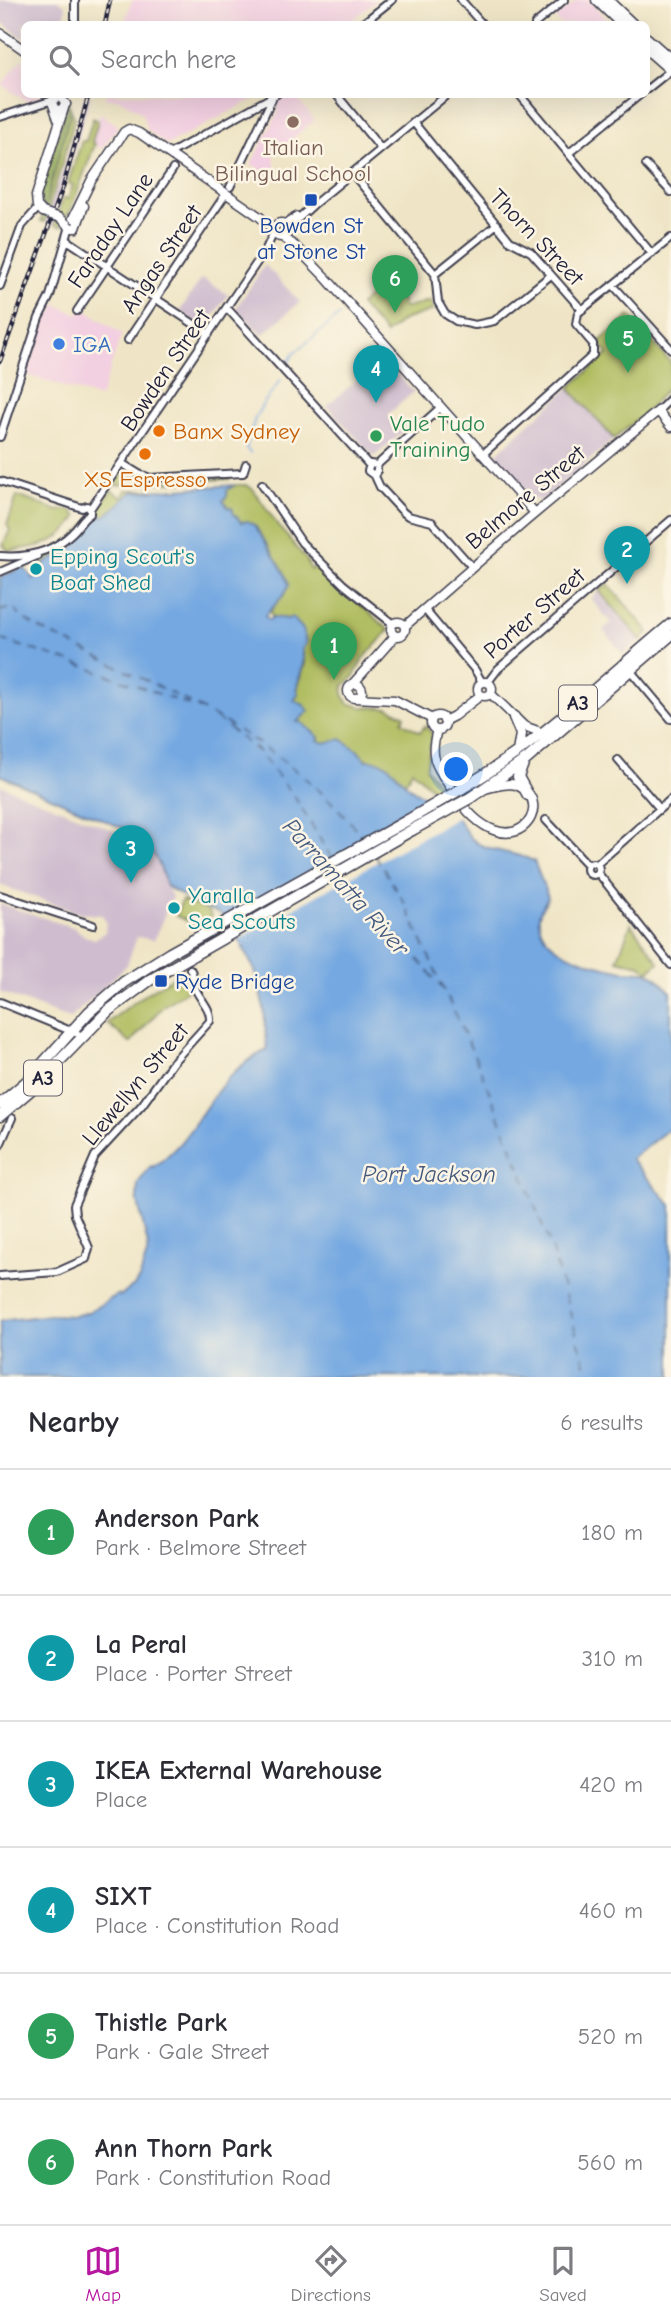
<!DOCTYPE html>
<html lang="en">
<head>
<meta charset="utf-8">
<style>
  :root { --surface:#fff; --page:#f7f7f7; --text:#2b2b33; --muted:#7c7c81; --line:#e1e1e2; --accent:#b5179e }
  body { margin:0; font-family:"Comic Neue",sans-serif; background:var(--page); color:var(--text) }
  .you { position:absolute; left:457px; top:770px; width:24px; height:24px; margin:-18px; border:5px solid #fff; border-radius:50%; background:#1a73e8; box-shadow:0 0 0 10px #1a73e833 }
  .badge { display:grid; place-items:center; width:46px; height:46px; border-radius:50%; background:var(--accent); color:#fff; font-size:23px; font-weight:700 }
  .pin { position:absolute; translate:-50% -58px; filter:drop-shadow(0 2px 4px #0008) }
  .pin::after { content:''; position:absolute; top:37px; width:24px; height:21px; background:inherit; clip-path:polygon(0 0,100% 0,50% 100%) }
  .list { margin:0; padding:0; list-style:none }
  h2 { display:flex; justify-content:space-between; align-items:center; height:91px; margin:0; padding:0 28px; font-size:30px }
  h2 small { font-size:23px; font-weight:400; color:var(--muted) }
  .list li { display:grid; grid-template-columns:46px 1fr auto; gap:21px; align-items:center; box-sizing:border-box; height:126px; padding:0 28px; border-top:2px solid var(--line) }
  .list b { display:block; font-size:26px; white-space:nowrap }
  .list p { margin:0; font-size:23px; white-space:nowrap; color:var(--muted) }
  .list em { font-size:23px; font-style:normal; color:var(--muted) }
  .icon { flex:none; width:38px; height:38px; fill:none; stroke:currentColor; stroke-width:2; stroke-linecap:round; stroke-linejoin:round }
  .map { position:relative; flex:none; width:671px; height:1377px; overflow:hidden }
  .search { position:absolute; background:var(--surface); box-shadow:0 7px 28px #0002; left:21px; right:21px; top:21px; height:77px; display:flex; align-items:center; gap:18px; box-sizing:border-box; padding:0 24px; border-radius:10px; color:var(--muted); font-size:26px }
  .sheet { height:847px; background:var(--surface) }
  nav { display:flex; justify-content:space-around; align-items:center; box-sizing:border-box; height:98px; border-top:2px solid var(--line); background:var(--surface); font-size:19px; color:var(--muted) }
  nav a { display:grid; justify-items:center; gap:4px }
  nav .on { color:var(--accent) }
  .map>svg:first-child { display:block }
  .built { fill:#f2cfe1 }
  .industrial { fill:#cfbdcf }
  .green { fill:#afbc5e; stroke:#686f4c; stroke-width:2 }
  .forest { fill:#8ba455; stroke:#566348; stroke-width:2 }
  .water { fill:#74a8e1; stroke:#4b658e; stroke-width:2 }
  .pier { fill:#efe5c6 }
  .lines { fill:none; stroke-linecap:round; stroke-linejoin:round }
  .stream { stroke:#74a8e1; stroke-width:2 }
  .ferry { stroke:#43587d; stroke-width:2; stroke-dasharray:9 7; stroke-linecap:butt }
  .minor-casing { stroke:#413f50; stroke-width:10 }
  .major-casing { stroke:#413f50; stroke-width:11 }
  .highway-casing { stroke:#413f50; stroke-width:13 }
  .minor { stroke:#fff; stroke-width:6 }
  .major { stroke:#fff; stroke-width:8 }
  .highway { stroke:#fff; stroke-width:10 }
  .rail-casing { stroke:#22223b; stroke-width:4.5 }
  .rail { stroke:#fcf5e5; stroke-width:2; stroke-dasharray:5; stroke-linecap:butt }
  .major-bridge-casing { stroke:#413f50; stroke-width:11; stroke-linecap:butt }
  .highway-bridge-casing { stroke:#413f50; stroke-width:13; stroke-linecap:butt }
  .major-bridge { stroke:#fff; stroke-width:8 }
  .highway-bridge { stroke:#fff; stroke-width:10 }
  .education-dot { fill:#8d6e63; stroke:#fcf5e5; stroke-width:2.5 }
  .transit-dot { fill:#1a4fb4; stroke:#fcf5e5; stroke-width:2.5 }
  .shop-dot { fill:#3f7fe0; stroke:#fcf5e5; stroke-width:2.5 }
  .food-dot { fill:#e8710a; stroke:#fcf5e5; stroke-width:2.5 }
  .leisure-dot { fill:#2e9e5b; stroke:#fcf5e5; stroke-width:2.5 }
  .culture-dot { fill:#0f9aa8; stroke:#fcf5e5; stroke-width:2.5 }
  .labels { text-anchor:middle; stroke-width:5; stroke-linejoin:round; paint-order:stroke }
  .shield { fill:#fcf5e5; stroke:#63616e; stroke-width:2 }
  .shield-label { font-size:21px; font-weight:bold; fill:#22223b }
  .education-label { font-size:23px; fill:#785e54; stroke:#fcf5e5 }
  .transit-label { font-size:23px; fill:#164399; stroke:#fcf5e5 }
  .street-label { font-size:23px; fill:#22223b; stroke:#fcf5e5 }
  .shop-label { font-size:23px; fill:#366cbe; stroke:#fcf5e5; text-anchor:start }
  .leisure-label { font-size:23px; fill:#27864d; stroke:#fcf5e5; text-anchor:start }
  .food-label { font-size:23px; fill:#c56008; stroke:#fcf5e5; text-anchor:start }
  .culture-label { font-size:23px; fill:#0d838f; stroke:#fcf5e5; text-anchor:start }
  .water-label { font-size:24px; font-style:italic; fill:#43587d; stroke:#fcf5e5 }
</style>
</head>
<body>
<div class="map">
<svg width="671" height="1377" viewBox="0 0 671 1377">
  <rect width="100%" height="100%" fill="#fcf5e5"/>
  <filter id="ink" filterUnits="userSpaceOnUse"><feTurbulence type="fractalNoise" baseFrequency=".0143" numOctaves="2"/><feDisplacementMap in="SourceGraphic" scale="14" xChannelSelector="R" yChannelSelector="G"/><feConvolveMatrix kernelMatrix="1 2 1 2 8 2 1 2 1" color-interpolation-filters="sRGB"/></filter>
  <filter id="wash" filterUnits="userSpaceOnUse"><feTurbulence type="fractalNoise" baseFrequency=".00686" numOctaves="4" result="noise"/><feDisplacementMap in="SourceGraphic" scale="28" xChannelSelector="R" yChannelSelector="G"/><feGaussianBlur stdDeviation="1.57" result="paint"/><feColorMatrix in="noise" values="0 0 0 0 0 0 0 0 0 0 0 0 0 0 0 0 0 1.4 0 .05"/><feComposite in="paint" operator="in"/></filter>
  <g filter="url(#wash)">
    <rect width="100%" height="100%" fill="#efe5c6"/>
    <!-- built -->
    <path class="built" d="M132 0H377L347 24H124Z
      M578 0H588L612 24H560L555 18Z
      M23 58 24 60V94L43 95 41 98 28 102 2 85Z
      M106 94 261 95 167 145 148 131 141 112 119 99H105Z
      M287 95H294L315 120 274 154 276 181 251 164 278 113 277 102Z
      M100 113 118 126 102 149 92 142Z
      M55 304 77 314 83 308 122 334 100 398 27 375 47 312 52 314Z"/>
    <!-- industrial -->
    <path class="industrial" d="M0 0H58L66 6 63 24H24V39L0 21Z
      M85 95H91L56 211 58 213 54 225 45 222 65 164Z
      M265 265 300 302 262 335 236 308Z
      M202 278 228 295 205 328 180 311Z
      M382 358 414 392 387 415 402 432 374 457 327 406Z
      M569 388 614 439 542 500 533 499 495 455Z
      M599 591 641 640 623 654 603 630 611 623 591 599Z
      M0 785 148 844 159 860 166 886 172 897 154 940 137 937 127 965 70 1019 0 992V904L75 928 85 936 95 939 105 932 106 921 102 915 79 913 0 885Z"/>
    <!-- green -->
    <path class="green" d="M71 110 74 117 72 128 45 222 41 221Z
      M93 118 98 121 92 142 95 144 69 214 66 215 61 227 54 225 63 198 68 199 73 185 68 183 82 141H86Z
      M370 296 380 302 401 298 404 308 430 301 434 310 403 320 386 334 360 305Z
      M630 316 671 363V384L646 412 614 439 569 388 608 354 599 342Z
      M126 471 141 479 152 481 230 477V479L114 485 121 472Z
      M235 485H246L253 489 279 527 306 559 311 570 316 566 389 630 363 659 353 678 344 685 343 694 347 703 361 707 389 708 405 716 402 722 420 732 425 726 431 732 432 736 426 768 445 792 439 795 412 770 405 783C389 764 388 770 368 760 359 756 350 745 341 740L324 743 318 740 319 737 297 722 294 700 305 664 302 646 288 619 273 617 270 612 289 585 284 572 255 526 241 523 223 501 227 496V490Z
      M111 490 122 497 126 490H150L51 566 42 565 43 558C78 540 89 522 111 490Z
      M17 496 58 511C65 509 73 509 77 517 60 545 38 547 8 551L3 545 10 530 7 525Z
      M608 584 649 632 641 640 599 591Z
      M182 900 209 911 211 917 199 926 176 916Z
      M631 924 659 962 648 972 641 965 617 960Z
      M181 972 188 975 186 991 163 1006 130 1043 107 1023 144 995Z"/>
    <!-- forest -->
    <path class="forest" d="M68 102 71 110 45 208 41 204 40 192Z"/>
    <!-- water -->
    <path class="water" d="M235 485 227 490V496L223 501 228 507 233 509V513L241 522 248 521 255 526 284 572 289 585 283 596 265 616 269 620 273 617 288 619 292 617 303 629 306 643 302 650C307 672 294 679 298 695L294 700 304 705 309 711 297 722H301L319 737 318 740 324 743 341 739 357 750 366 760C389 760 390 768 405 783 419 797 437 800 451 811 463 821 465 839 483 846 500 853 518 853 534 861L548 897C545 904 539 910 539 917 537 951 594 965 619 970 629 973 641 970 651 974 659 978 665 986 671 992V1127L631 1159 671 1205V1377H0V1321L50 1315 74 1316 88 1312 119 1294 120 1296 134 1286 140 1277 147 1254 148 1246 137 1198 138 1183 151 1166 153 1167C203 1134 208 1077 267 1050L264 1009 255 971 232 926 219 913 190 900 166 886C160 862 153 849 134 833L0 775V578L23 567 34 579 45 563 71 549 98 516H105C115 509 122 500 132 492Z"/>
    <!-- pier -->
    <path class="pier" d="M448 805 460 816 235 941 230 929Z"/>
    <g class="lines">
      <!-- stream -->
      <path class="stream" d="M289 362 293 354 340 315
        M250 453 246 448 255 418 263 404 281 380"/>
      <!-- ferry -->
      <path class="ferry" d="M0 611 14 607 20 616 35 626C151 686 281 732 364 839
        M0 639 83 666 200 709
        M215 717 259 752 294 796 332 859
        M375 855 404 902 479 1066 550 1244 589 1377
        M343 876 351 889 395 932 443 989"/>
    </g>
  </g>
  <g filter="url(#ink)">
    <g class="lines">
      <!-- minor casing -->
      <g class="minor-casing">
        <path id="minor" d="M461 0 482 24
          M75 24V0
          M362 24 392 0
          M535 24 564 0
          M646 90 671 70
          M336 94 381 149
          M519 94 652 254
          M0 117 53 100
          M414 123 510 241 531 252 582 310
          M569 153 641 94
          M169 154 277 94
          M646 165 671 192
          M353 174 435 274 438 302 445 314 456 321 475 325 494 321 551 275
          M230 187 272 99
          M284 224 297 216
          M287 229 313 205 448 94
          M67 240 209 334
          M435 274 497 224
          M613 285 671 349
          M0 286 22 226 38 208
          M227 308 369 465
          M77 311 173 169
          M128 340 223 198
          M658 411 671 398
          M0 437 39 318 50 296 70 226
          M483 454 593 355V344L576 324 578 313 671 238
          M123 464 139 474 150 478 243 473 246 464
          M377 465 370 464 368 471 372 474 377 472V465L441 407
          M374 474 380 487 403 512 408 516 432 522 472 567
          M0 481 82 508 87 506 90 509
          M262 484 302 543 343 584 393 624
          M90 509 266 249 274 232
          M0 556C27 558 53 552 72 533 80 526 82 518 90 514V509
          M0 572 37 556
          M425 610 475 670 482 682
          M629 669 671 719
          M488 682 498 669 671 520
          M618 760 660 809
          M546 820 588 865
          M587 869a6 6 0 1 1 12 0a6 6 0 1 1-12 0Z
          M597 864 671 799
          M598 873 671 965
          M0 895 93 925
          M0 1002 83 1036
          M0 1145 12 1118
          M0 1276 57 1272 86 1259 89 1248 75 1215 74 1205 95 1156 142 1105 173 1062 210 1021C211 1008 201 1001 196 990 193 983 195 976 190 969"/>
      </g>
      <!-- major casing -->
      <g class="major-casing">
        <path id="major" d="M0 33 24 50
          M57 110 62 109 66 104 60 97 54 99 52 102 58 119
          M43 212 37 206 36 196 64 108
          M60 218 71 228H76L84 206
          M73 218 91 181 124 132 129 129 139 133 260 217 274 230
          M274 230a7 7 0 1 1 14 0a7 7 0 1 1-14 0Z
          M282 237 295 246 327 279 535 513
          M391 629a7 7 0 1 1 14 0a7 7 0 1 1-14 0Z
          M405 626 527 520 658 411 671 427
          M478 689a7 7 0 1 1 14 0a7 7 0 1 1-14 0Z
          M348 691a7 7 0 1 1 14 0a7 7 0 1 1-14 0Z
          M351 686 395 636
          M491 694 524 726 543 733
          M354 698 395 700 432 719
          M431 723a7 7 0 1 1 14 0a7 7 0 1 1-14 0Z
          M444 721 454 716 481 695
          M437 730C428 760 438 768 454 793 510 878 561 802 516 785 508 782 493 787 484 789"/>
      </g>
      <!-- highway casing -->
      <g class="highway-casing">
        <path id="highway" d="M597 0 622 24
          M607 0 632 24
          M646 38 671 60
          M646 48 671 70
          M514 717 521 734 518 752
          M523 764 518 777 528 795
          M461 789C539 744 602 681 671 624
          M470 798 527 759 671 635
          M0 1104 26 1082 89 1012 124 982 170 953 408 820
          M0 1116 34 1087 108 1011 150 980 412 830"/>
      </g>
      <!-- minor -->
      <use href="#minor" class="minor"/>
      <!-- major -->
      <use href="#major" class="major"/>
      <!-- highway -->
      <use href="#highway" class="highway"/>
      <!-- rail casing -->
      <g class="rail-casing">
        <path id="rail" d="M105 24 110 0
          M0 361 63 187 89 94"/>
      </g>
      <!-- rail -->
      <use href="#rail" class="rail"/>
      <!-- major-bridge casing -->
      <g class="major-bridge-casing">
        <path id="major-bridge" d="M43 212 60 218"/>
      </g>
      <!-- highway-bridge casing -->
      <g class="highway-bridge-casing">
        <path id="highway-bridge" d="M408 820 461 789
          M412 830 470 798"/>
      </g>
      <!-- major-bridge -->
      <use href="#major-bridge" class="major-bridge"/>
      <!-- highway-bridge -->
      <use href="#highway-bridge" class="highway-bridge"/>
    </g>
  </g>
  <!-- markers -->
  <circle class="education-dot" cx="293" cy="122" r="7"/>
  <g class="transit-dot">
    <rect x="304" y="193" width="14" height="14" rx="3.5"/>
    <rect x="154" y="974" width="14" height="14" rx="3.5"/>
  </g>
  <circle class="shop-dot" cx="59" cy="344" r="7"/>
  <g class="food-dot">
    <circle cx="159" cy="431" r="7"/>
    <circle cx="145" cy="454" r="7"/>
  </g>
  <circle class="leisure-dot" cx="376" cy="436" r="7"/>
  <g class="culture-dot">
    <circle cx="36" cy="569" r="7"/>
    <circle cx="174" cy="908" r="7"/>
  </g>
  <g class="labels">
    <!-- shield labels -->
    <g class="shield">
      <rect x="559" y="685.5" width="38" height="35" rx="5"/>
      <rect x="24" y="1060.5" width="38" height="35" rx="5"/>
    </g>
    <g class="shield-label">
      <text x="578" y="710">A3</text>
      <text x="43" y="1085">A3</text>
    </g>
    <!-- education labels -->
    <g class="education-label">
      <text x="293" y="155">Italian<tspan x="293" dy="26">Bilingual School</tspan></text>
    </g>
    <!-- transit labels -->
    <g class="transit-label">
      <text x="311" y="233">Bowden St<tspan x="311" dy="26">at Stone St</tspan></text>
      <text x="175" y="989" text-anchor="start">Ryde Bridge</text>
    </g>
    <!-- street labels -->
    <g class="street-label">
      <text transform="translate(110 230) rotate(-56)" y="8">Faraday Lane</text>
      <text transform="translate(537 237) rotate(46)" y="8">Thorn Street</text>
      <text transform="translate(161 259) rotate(-56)" y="8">Angas Street</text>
      <text transform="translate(165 370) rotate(-56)" y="8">Bowden Street</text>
      <text transform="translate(525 497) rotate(-40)" y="8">Belmore Street</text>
      <text transform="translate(534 613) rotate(-41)" y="8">Porter Street</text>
      <text transform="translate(135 1084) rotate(-50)" y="8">Llewellyn Street</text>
    </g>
    <!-- shop labels -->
    <g class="shop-label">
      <text x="73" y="352">IGA</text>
    </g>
    <!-- leisure labels -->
    <g class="leisure-label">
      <text x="390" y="431">Vale Tudo<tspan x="390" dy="26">Training</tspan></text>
    </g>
    <!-- food labels -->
    <g class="food-label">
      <text x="173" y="439">Banx Sydney</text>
      <text x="145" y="487" text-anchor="middle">XS Espresso</text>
    </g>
    <!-- culture labels -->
    <g class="culture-label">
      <text x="50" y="564">Epping Scout's<tspan x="50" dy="26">Boat Shed</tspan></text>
      <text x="188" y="903">Yaralla<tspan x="188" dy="26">Sea Scouts</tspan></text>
    </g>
    <!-- water labels -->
    <g class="water-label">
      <text transform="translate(346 887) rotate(48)" y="8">Parramatta River</text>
      <text x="429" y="1182">Port Jackson</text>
    </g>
  </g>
</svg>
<div class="you"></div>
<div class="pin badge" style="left:334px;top:680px;background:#2e9e5b">1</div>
<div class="pin badge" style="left:627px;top:584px;background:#0f9aa8">2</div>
<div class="pin badge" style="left:131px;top:883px;background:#0f9aa8">3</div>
<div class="pin badge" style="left:376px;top:403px;background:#0f9aa8">4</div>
<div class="pin badge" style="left:628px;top:373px;background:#2e9e5b">5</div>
<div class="pin badge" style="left:395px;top:313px;background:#2e9e5b">6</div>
<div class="search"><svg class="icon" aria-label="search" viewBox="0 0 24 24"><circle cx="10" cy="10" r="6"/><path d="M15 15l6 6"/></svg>Search here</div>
</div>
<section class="sheet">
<h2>Nearby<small>6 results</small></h2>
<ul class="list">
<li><span class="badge" style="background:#2e9e5b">1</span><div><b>Anderson Park</b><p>Park · Belmore Street</p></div><em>180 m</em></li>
<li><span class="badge" style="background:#0f9aa8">2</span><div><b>La Peral</b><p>Place · Porter Street</p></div><em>310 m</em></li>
<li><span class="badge" style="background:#0f9aa8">3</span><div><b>IKEA External Warehouse</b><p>Place</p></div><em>420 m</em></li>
<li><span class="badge" style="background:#0f9aa8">4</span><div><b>SIXT</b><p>Place · Constitution Road</p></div><em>460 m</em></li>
<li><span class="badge" style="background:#2e9e5b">5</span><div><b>Thistle Park</b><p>Park · Gale Street</p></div><em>520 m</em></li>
<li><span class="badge" style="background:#2e9e5b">6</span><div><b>Ann Thorn Park</b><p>Park · Constitution Road</p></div><em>560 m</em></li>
</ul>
</section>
<nav>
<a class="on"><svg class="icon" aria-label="map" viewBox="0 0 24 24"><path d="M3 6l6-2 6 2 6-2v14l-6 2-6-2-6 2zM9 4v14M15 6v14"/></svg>Map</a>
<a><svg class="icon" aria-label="directions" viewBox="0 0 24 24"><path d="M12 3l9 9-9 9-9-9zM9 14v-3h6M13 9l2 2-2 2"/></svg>Directions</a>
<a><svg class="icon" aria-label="saved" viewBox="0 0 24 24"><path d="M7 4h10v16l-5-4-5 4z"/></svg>Saved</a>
</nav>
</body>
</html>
